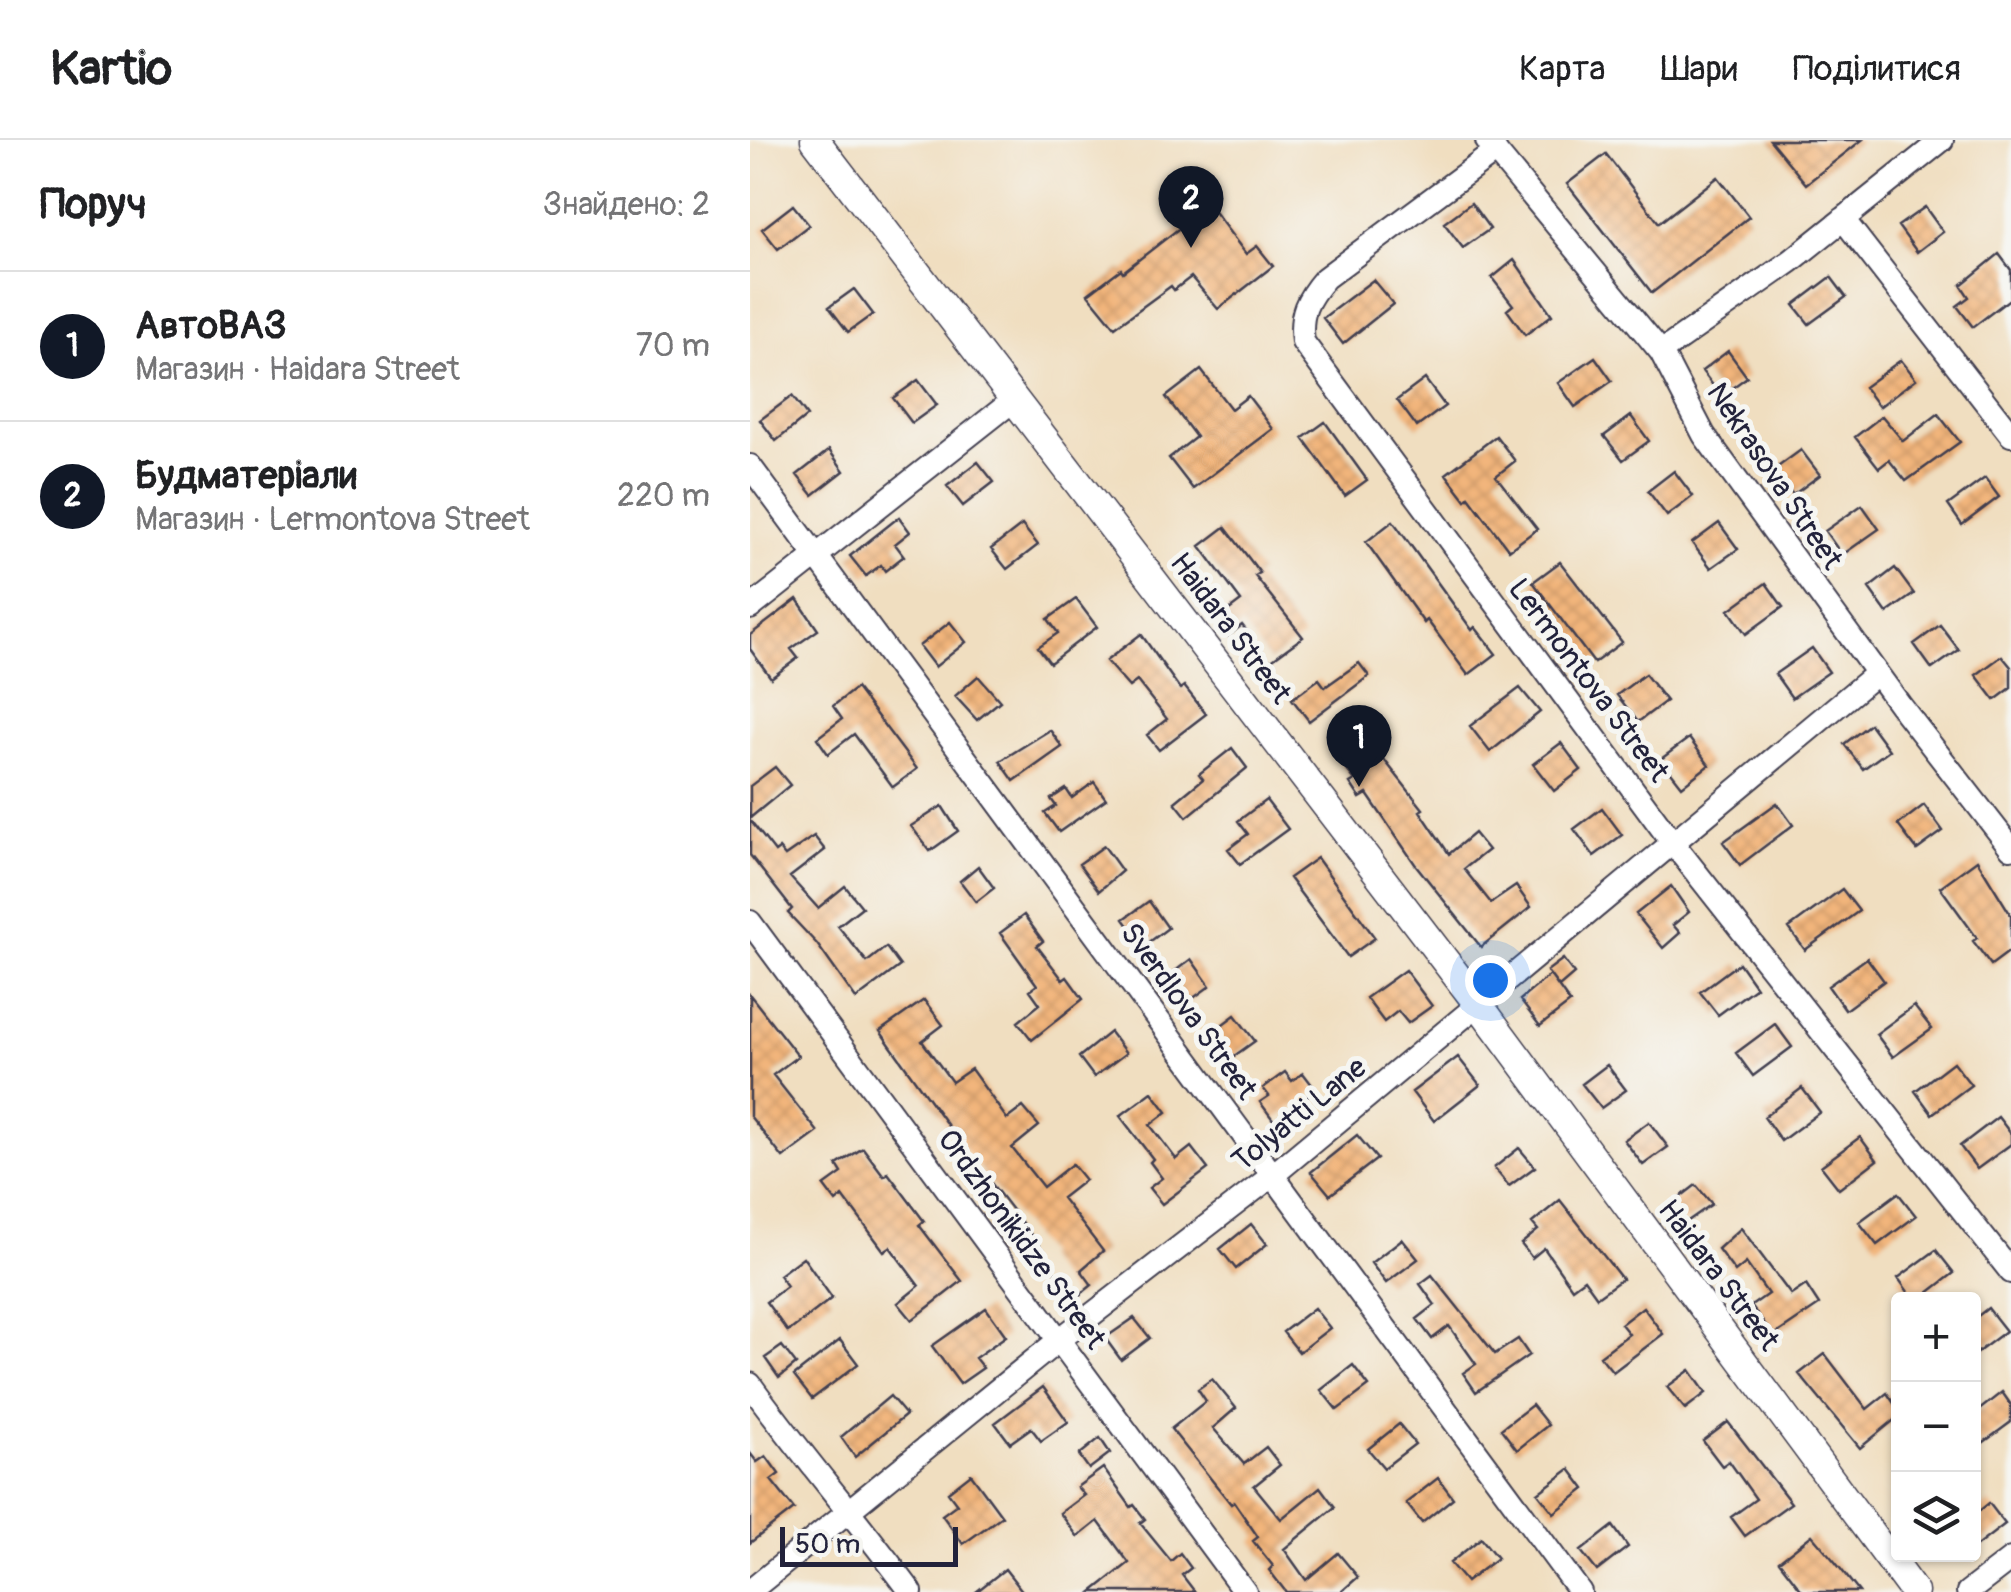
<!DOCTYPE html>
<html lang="uk">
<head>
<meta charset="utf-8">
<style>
  :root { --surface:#fff; --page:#f2f2f2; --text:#202124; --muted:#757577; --line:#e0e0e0; --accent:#111827 }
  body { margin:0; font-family:Pangolin,sans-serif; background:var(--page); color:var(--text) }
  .controls { position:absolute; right:30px; bottom:30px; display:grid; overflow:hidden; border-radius:10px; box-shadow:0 2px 8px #0004 }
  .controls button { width:90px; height:90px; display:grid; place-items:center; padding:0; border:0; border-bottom:2px solid var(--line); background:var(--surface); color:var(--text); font:50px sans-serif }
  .scale { position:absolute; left:30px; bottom:25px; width:178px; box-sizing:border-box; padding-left:10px; border:5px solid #22223b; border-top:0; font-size:28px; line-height:35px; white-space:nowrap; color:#22223b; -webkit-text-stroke:8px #f6f6f2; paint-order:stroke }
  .you { position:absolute; left:740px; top:840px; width:35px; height:35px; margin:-25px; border:8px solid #fff; border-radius:50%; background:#1a73e8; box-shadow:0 0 0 15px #1a73e833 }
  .badge { display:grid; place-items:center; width:65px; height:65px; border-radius:50%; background:var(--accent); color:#fff; font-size:32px; font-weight:700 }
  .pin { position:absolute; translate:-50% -82px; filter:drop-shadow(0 2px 5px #0008) }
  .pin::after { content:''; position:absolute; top:52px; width:35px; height:30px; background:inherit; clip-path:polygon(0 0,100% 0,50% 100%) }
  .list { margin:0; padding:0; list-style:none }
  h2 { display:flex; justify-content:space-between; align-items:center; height:130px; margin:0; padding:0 40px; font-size:42px }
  h2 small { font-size:32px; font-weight:400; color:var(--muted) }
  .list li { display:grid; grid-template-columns:65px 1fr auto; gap:30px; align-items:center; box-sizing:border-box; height:150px; padding:0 40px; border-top:2px solid var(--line) }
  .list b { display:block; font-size:38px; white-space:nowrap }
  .list p { margin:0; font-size:32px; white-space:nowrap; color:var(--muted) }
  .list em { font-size:32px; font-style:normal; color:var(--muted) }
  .icon { flex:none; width:55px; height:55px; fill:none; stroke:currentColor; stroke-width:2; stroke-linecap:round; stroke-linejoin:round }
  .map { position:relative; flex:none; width:1261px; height:1452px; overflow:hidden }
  header { display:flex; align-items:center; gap:60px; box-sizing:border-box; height:140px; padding:0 50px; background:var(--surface); border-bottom:2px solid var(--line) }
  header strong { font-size:48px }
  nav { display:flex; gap:55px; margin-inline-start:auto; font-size:35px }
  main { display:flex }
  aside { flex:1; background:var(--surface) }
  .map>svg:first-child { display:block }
  .building { fill:url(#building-cross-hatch) }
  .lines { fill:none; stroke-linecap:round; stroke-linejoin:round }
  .minor-casing { stroke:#413e4f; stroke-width:26 }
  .tertiary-casing { stroke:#413e4f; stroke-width:31 }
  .minor { stroke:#fff; stroke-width:22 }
  .tertiary { stroke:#fff; stroke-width:28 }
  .labels { text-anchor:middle; stroke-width:10; stroke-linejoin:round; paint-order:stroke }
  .street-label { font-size:30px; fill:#22223b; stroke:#f6f6f2 }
</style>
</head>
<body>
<header>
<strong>Kartio</strong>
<nav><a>Карта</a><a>Шари</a><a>Поділитися</a></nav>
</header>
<main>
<aside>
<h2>Поруч<small>Знайдено: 2</small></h2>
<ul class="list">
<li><span class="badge">1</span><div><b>АвтоВАЗ</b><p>Магазин · Haidara Street</p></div><em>70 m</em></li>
<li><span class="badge">2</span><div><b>Будматеріали</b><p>Магазин · Lermontova Street</p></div><em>220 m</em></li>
</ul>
</aside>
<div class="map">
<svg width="1261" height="1452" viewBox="0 0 1261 1452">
  <defs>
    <pattern id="building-cross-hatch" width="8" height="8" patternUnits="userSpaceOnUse" patternTransform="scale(2.5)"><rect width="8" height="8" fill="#f2b57b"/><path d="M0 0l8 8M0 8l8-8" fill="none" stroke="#cf9b6b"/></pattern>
  </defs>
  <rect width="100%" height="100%" fill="#f6f6f2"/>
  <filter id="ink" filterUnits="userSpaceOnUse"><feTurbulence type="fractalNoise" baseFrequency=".01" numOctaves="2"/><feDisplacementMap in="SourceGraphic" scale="20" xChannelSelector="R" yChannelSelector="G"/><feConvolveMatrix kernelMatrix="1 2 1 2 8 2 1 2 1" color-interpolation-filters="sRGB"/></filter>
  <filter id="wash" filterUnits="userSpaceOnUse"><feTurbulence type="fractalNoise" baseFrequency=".0048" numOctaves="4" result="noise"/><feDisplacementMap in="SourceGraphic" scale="40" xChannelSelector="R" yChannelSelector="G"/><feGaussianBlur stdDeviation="2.25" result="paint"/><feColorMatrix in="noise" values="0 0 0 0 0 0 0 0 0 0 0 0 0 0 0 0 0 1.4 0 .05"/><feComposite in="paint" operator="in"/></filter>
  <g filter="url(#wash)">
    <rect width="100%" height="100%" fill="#f0dec0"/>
    <g id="blocks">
      <!-- building -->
      <path class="building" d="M1020 0H1112L1056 44Z
        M856 14 909 83 968 37 999 77 902 153 817 44Z
        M721 63 740 89 713 108 694 83Z
        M43 65 59 85 28 109 12 89Z
        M459 65 496 114 507 106 523 126 468 169 441 137 424 150 421 146 365 187 338 154 371 129 373 132Z
        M1175 67 1193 92 1167 112 1148 86Z
        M1249 114 1261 130V158L1223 187 1207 166 1219 157 1211 145Z
        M764 120 802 175 775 195 757 170 763 165 742 138Z
        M1081 137 1096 157 1059 184 1044 165Z
        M623 140 643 164 593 204 573 178Z
        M104 149 123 174 98 192 79 167Z
        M978 211 997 237 971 256 952 231Z
        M845 217 862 241 825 267 808 243Z
        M1151 220 1166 239 1129 267 1114 247Z
        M451 230 481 269 498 256 523 289 443 349 419 318 446 297 416 257Z
        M675 239 695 266 667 287 647 260Z
        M168 240 187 265 162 283 143 258Z
        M42 256 57 276 26 301 10 280Z
        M1188 274 1210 302 1156 341 1139 320 1129 328 1105 297 1132 276 1153 301Z
        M881 276 899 301 873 320 854 296Z
        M575 282 617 340 595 356 553 298Z
        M746 296 765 321 746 336 787 389 759 410 719 357 716 360 696 334Z
        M79 310 94 331 63 355 47 335Z
        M1051 310 1070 335 1043 355 1025 329Z
        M228 322 244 342 213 366 197 346Z
        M924 331 943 356 917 376 898 351Z
        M1235 338 1249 357 1212 385 1198 365Z
        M1112 365 1129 389 1092 415 1075 391Z
        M149 377 160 392 145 404 154 416 135 431 131 425 116 436 100 416Z
        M643 381 722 490 725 487 746 514 718 535 677 480 674 483 616 402Z
        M969 383 988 409 961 428 942 403Z
        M272 385 288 405 257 429 241 409Z
        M475 387 510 433 505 436 553 497 520 521 492 485 478 496 466 480 491 461 450 406Z
        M810 422 872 502 844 523 783 442Z
        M1145 428 1164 454 1137 473 1119 448Z
        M1016 443 1033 467 996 494 979 470Z
        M47 459 68 490 41 509 48 518 21 538 0 509V495Z
        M326 459 347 487 300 523 288 507 308 493 298 479Z
        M200 482 216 502 185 527 169 506Z
        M1190 485 1209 510 1182 529 1164 504Z
        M391 494 430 549 434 546 456 574 409 610 397 595 417 579 387 541 379 547 356 521Z
        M1062 508 1079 532 1042 558 1025 534Z
        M1252 516 1261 527V548L1245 560 1226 535Z
        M609 523 619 536 559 581 542 559 569 539 575 547Z
        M895 534 916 561 888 582 867 555Z
        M228 536 250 561 227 580 205 556Z
        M106 548 167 629 143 647 104 594 78 614 67 598 92 579 83 566Z
        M770 548 790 572 740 612 720 586Z
        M1120 584 1139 610 1113 629 1094 604Z
        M300 590 312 607 264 641 250 621Z
        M608 596 617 606 621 603 673 669 670 671 699 714 724 693 738 710 714 729 741 763 766 746 781 767 731 807 665 724 617 654 610 658 600 643 605 640 584 614Z
        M939 598 959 625 932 646 911 619Z
        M811 603 831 630 804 651 783 624Z
        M482 608 497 628 437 677 425 662 453 639 449 634Z
        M25 627 40 645 0 678V646Z
        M344 642 356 659 309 692 295 673 306 666 301 659 316 649 322 658Z
        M516 660 538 689 490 724 478 709 498 694 488 681Z
        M1027 663 1043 685 990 725 973 702Z
        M1174 665 1193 691 1167 710 1148 685Z
        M192 666 208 691 180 711 161 686Z
        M852 668 872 695 844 716 824 689Z
        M0 680 25 712 29 709 35 716 64 696 75 710 40 737 68 768 95 746 112 767 88 786 117 822 136 807 150 826 106 859 67 804 38 773 42 769 0 715Z
        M354 706 372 731 349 751 329 724Z
        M567 718 625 798 598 817 539 738Z
        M1227 720 1261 775V810L1241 825 1223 801 1227 798 1190 747Z
        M228 726 244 748 226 762 210 741Z
        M921 746 939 772 923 785 930 793 913 808 886 774Z
        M1092 749 1109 771 1055 810 1039 788Z
        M399 761 418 788 394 806 374 779Z
        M274 775 293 801 287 806 313 840 317 837 333 859 282 900 268 882 290 864 280 850 287 845 250 793Z
        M1117 818 1134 841 1095 870 1078 846Z
        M441 819 460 846 435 864 416 838Z
        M813 819 824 834 809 847 797 831Z
        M989 823 1006 847 968 875 950 852Z
        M655 830 682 866 658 883 648 871 634 882 616 858Z
        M800 835 820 863 790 886 770 860Z
        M0 855 48 916 23 935 68 992 33 1018 0 976Z
        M174 860 193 885 172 901 202 942 221 929 257 979 273 967 289 986 262 1008 293 1047 322 1024 335 1040 312 1058 353 1111 331 1130 342 1145 325 1159 293 1116 296 1114 211 1004 130 891Z
        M1164 866 1182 889 1143 917 1126 894Z
        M485 875 505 901 480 919 461 893Z
        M1025 884 1042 907 1003 936 986 913Z
        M360 892 376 913 344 937 329 917Z
        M708 917 730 945 684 981 662 952Z
        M1203 922 1221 945 1182 974 1165 951Z
        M857 925 876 950 851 968 832 944Z
        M535 932 542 941 553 933 566 950 524 981 510 962 519 956 513 948Z
        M1052 948 1070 972 1031 1001 1014 977Z
        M402 952 417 972 400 985 426 1019 441 1007 458 1029 412 1064 399 1048 412 1038 400 1022 403 1019 370 976Z
        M1248 977 1261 994V1004L1227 1029 1210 1006Z
        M899 982 918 1007 893 1025 874 1000Z
        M607 995 627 1019 580 1055 561 1032Z
        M1110 997 1127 1020 1089 1049 1071 1026Z
        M113 1008 134 1036 138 1033 174 1081 169 1085 212 1141 162 1180 148 1163 169 1146 140 1107 134 1111 93 1056 86 1062 74 1046 92 1033 87 1025Z
        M769 1008 785 1027 759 1046 744 1028Z
        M946 1045 962 1064 935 1083 920 1065Z
        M1148 1053 1166 1076 1127 1105 1109 1082Z
        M810 1060 872 1139 847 1157 834 1139 822 1148 794 1108 782 1118 771 1104 788 1090 782 1083Z
        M501 1084 517 1104 486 1129 470 1109Z
        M991 1088 1041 1155 1056 1145 1069 1165 1023 1196 1001 1166 1018 1154 996 1123 985 1132 968 1109Z
        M652 1099 668 1119 636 1143 621 1123Z
        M1186 1110 1204 1133 1169 1160H1164L1148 1138Z
        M53 1117 82 1158 38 1192 16 1162 37 1146 29 1135Z
        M682 1135 745 1214 768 1199 779 1215 726 1252 713 1233 726 1224 699 1186 682 1199 667 1179 685 1165 670 1144Z
        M893 1167 913 1194 863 1232 850 1216 879 1194 871 1184Z
        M236 1168 256 1196 225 1218 233 1228 210 1244 182 1206Z
        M564 1168 580 1188 549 1212 533 1192Z
        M1238 1168 1256 1191 1224 1215V1179Z
        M384 1178 400 1198 371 1220 355 1198Z
        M90 1200 108 1224 62 1259 44 1236Z
        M32 1206 46 1224 29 1238 15 1218Z
        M1075 1214 1117 1269 1137 1253 1148 1269V1277L1110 1308 1049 1234Z
        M603 1225 619 1246 587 1270 571 1250Z
        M940 1230 956 1253 935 1269 917 1247Z
        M462 1239 486 1268 463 1288 494 1324 516 1307 530 1325 504 1346 531 1379 570 1347 585 1367 534 1409 556 1440 588 1413 608 1437 591 1452H536L519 1430 523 1426 503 1401 508 1397 484 1362 481 1364 421 1289 456 1261 448 1249Z
        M293 1247 318 1282 291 1301 281 1288 260 1303 245 1283Z
        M1252 1252 1261 1265V1282L1230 1305 1224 1295V1274Z
        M140 1256 156 1275 105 1317 91 1297Z
        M782 1265 798 1285 767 1310 751 1289Z
        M978 1282 1041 1363 995 1396 981 1377 1006 1359 979 1321 972 1326 953 1301Z
        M649 1284 665 1304 634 1328 618 1309Z
        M350 1298 360 1313 339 1329 329 1315Z
        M0 1313 7 1322 16 1316 29 1334 21 1340 44 1369 0 1403Z
        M353 1328 381 1367 384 1365 395 1379 390 1383 421 1421 430 1413 441 1428 432 1435 445 1452H342L379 1423 348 1381 328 1397 310 1373 334 1355 327 1347Z
        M820 1329 835 1349 804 1373 788 1353Z
        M221 1334 252 1376 213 1404 192 1375 207 1364 198 1352Z
        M688 1338 703 1358 672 1383 656 1363Z
        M1239 1363 1255 1384 1224 1408V1375Z
        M863 1386 878 1407 847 1431 831 1411Z
        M1062 1395 1086 1423 1109 1452H1053L1029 1421Z
        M731 1398 747 1418 716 1442 700 1423Z
        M255 1429 273 1452H226Z"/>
    </g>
  </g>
  <g filter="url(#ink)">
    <use href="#blocks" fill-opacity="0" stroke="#413e4f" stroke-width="2.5"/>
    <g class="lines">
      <!-- minor casing -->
      <g class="minor-casing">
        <path id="minor" d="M737 1 911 212 954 295 1150 565 1261 708
          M746 11 575 138C557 159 549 174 553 202L922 702 1261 1132
          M1093 79 1261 295
          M911 212 1041 121 1192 0
          M0 326 830 1452
          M0 468 265 259
          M0 782 495 1452
          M0 1244C51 1315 109 1381 161 1452
          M0 1451 309 1200 523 1035 1127 533
          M1218 1452 1261 1419"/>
      </g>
      <!-- tertiary casing -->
      <g class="tertiary-casing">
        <path id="tertiary" d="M65 0 729 865 1164 1452"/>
      </g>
      <!-- minor -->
      <use href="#minor" class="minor"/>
      <!-- tertiary -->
      <use href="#tertiary" class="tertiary"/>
    </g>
  </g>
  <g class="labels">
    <!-- street labels -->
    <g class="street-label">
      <text transform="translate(1025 336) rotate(56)" y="10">Nekrasova Street</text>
      <text transform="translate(481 488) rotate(53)" y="10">Haidara Street</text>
      <text transform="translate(839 540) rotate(53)" y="10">Lermontova Street</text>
      <text transform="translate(439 871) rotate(54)" y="10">Sverdlova Street</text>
      <text transform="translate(549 974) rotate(-39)" y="10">Tolyatti Lane</text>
      <text transform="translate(272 1099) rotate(54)" y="10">Ordzhonikidze Street</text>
      <text transform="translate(969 1135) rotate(53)" y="10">Haidara Street</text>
    </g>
  </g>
</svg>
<div class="controls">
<button>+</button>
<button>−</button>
<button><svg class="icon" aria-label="layers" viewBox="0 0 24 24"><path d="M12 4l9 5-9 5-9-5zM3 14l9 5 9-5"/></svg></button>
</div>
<div class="scale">50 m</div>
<div class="you"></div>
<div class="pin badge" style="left:609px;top:647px">1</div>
<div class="pin badge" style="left:441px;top:108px">2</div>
</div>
</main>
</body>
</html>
